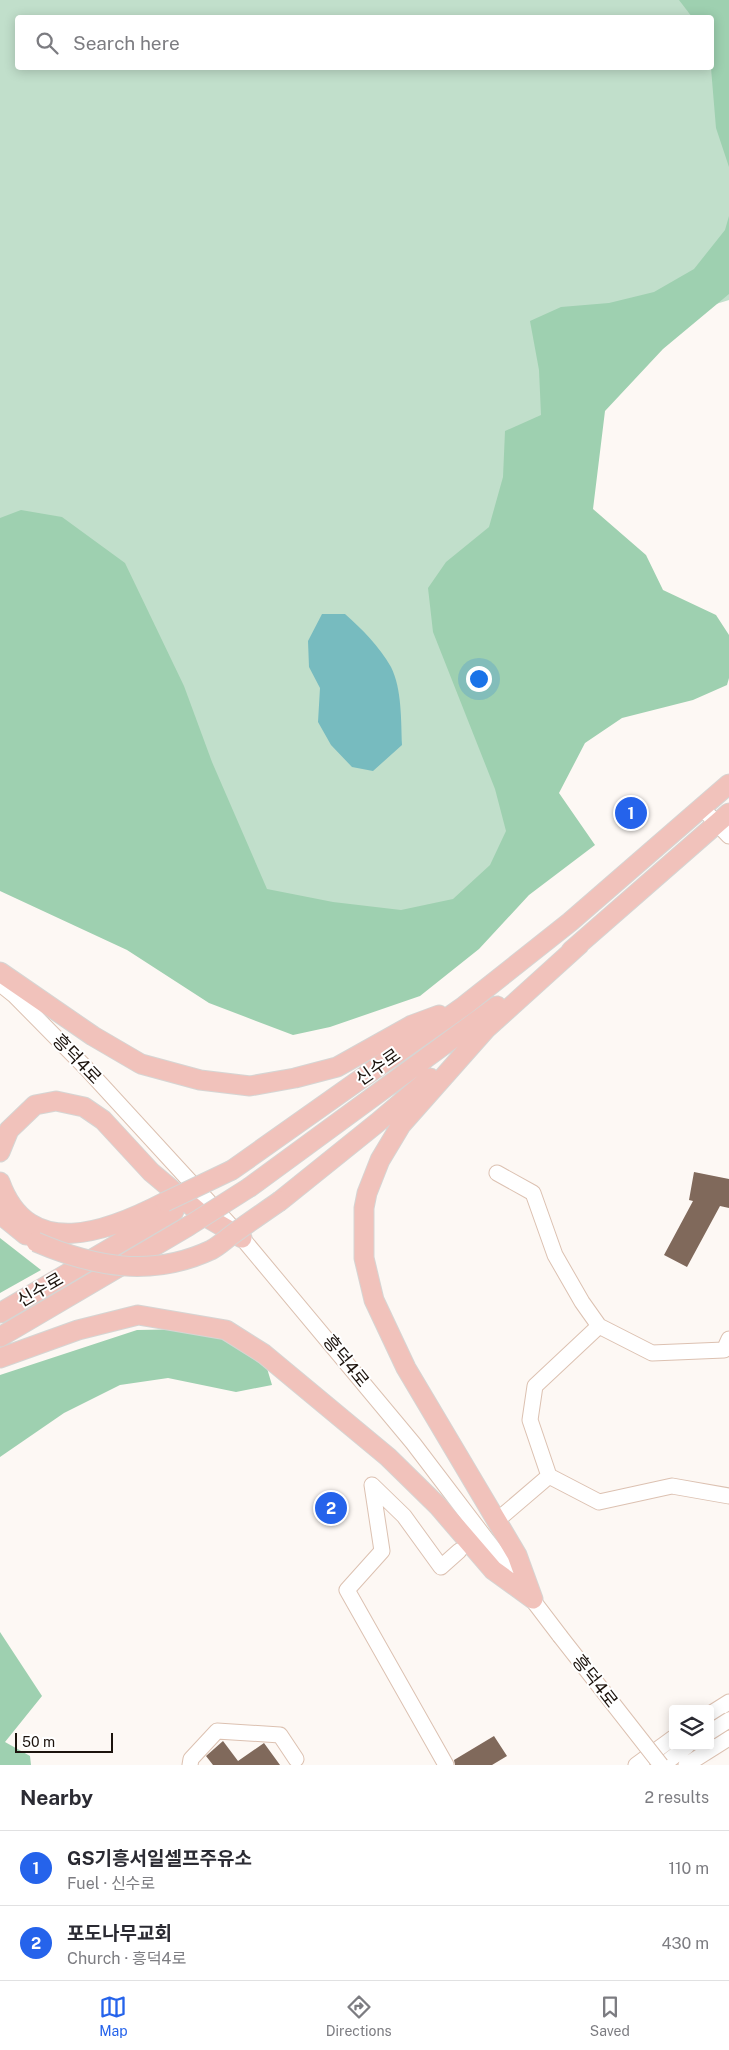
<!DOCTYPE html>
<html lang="en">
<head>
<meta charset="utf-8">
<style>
  :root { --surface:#fff; --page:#f2f2f3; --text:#2b2b33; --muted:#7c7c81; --line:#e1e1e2; --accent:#2563eb }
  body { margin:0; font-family:"Public Sans","Noto Sans KR",sans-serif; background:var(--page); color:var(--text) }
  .controls { position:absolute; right:15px; bottom:15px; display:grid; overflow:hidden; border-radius:5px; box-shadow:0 2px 12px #0003 }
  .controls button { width:45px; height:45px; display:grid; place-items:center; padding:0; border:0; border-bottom:1px solid var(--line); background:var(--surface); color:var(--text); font:25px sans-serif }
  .scale { position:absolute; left:15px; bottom:12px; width:98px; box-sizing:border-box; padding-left:5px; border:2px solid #1c130d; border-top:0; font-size:14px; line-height:18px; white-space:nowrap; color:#1c130d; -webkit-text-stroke:4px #fff; paint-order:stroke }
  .you { position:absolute; left:478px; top:678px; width:18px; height:18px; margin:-12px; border:4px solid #fff; border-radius:50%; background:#1a73e8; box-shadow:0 0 0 8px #1a73e833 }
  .badge { display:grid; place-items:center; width:32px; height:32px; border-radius:50%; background:var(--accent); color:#fff; font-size:16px; font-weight:700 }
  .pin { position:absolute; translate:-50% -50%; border:2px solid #fff; box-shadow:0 1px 5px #0006 }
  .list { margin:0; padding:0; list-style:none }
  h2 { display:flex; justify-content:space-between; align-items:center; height:65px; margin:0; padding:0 20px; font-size:21px }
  h2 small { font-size:16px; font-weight:400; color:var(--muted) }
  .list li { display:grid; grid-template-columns:32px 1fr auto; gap:15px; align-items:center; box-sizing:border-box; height:75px; padding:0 20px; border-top:1px solid var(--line) }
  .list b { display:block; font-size:19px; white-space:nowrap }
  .list p { margin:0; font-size:16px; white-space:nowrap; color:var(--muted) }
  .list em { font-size:16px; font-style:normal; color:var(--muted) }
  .icon { flex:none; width:28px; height:28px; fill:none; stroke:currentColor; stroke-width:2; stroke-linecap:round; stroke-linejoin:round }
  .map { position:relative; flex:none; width:729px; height:1765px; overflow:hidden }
  .search { position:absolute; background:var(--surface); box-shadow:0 2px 12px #0003; left:15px; right:15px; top:15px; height:55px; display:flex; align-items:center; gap:12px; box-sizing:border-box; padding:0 18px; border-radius:5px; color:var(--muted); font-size:19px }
  .sheet { height:215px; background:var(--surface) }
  nav { display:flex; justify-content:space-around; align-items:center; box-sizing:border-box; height:70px; border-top:1px solid var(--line); background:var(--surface); font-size:14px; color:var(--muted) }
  nav a { display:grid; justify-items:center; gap:2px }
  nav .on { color:var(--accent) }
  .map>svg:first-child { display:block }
  .green { fill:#c1dfcb; fill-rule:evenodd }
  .forest { fill:#9ed0b0 }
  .water { fill:#77bbbf }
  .building { fill:#80695b }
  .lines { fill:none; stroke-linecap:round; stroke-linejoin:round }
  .minor-casing { stroke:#dcc1b1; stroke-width:17 }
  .major-casing { stroke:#d6d5d3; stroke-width:21 }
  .minor { stroke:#fff; stroke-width:15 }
  .major { stroke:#f1c2bb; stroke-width:19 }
  .minor-bridge-casing { stroke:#dcc1b1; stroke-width:17; stroke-linecap:butt }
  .major-bridge-casing { stroke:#d6d5d3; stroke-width:21; stroke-linecap:butt }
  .minor-bridge { stroke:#fff; stroke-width:15 }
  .major-bridge { stroke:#f1c2bb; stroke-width:19 }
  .labels { text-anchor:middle; stroke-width:4; stroke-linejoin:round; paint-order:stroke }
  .street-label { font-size:18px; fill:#1c130d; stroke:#fff }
</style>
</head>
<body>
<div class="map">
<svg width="729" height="1765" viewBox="0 0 729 1765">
  <rect width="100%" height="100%" fill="#fdf8f4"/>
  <!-- green -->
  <path class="green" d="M0 0H729V300L668 319 588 405 520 876 364 944 229 871 0 576ZM18 18H712V68H18Z"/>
  <!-- forest -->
  <path class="forest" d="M679 0H729V167L716 128 711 68 712 18 692 17Z
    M729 216V294L663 349 605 411 593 509 646 555 663 590 716 615 729 635V678L727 685 693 700 622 718 585 743 559 793 595 845 529 895 479 949 420 996 330 1027 293 1035 209 1003 127 950 0 891V518L21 510 62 517 125 563 184 686 212 762 267 889 333 902 401 910 453 899 490 865 506 831 495 789 433 632 428 588 446 562 489 527 503 477 505 431 541 415 539 370 530 321 561 307 609 303 654 292 694 269 725 230Z
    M0 1238 41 1270 0 1293Z
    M194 1329 236 1343 266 1365 272 1385 236 1392 168 1378 120 1385 64 1413 0 1457V1375L137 1330Z
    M0 1632 42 1696 5 1742 30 1756 31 1765H0Z"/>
  <!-- water -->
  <path class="water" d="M322 614H345C362 629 379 646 391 667 402 689 401 721 402 745L373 771 352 767 331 745 318 722 320 688 309 667 308 641Z"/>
  <!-- building -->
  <path class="building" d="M694 1172 729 1179V1208L720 1206 687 1267 664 1255 693 1201 689 1200Z
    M494 1736 507 1756 492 1765H455L454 1760Z
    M223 1741 238 1761 264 1743 280 1765H213L206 1756Z"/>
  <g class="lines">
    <!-- minor casing -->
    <g class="minor-casing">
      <path id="minor" d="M702 808 729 836
        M0 984 14 995 87 1069 242 1238 413 1443 560 1636
        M497 1173 533 1193 555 1255 582 1302 599 1326 652 1353 724 1350 729 1339
        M599 1326 535 1386 530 1420 549 1476 599 1502 672 1486 729 1496
        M501 1517 549 1476
        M710 1714 729 1702
        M190 1765 191 1759 217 1731 280 1735 296 1759
        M446 1765 347 1590 382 1551 372 1485 404 1516 441 1567 459 1551
        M636 1765 673 1738
        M663 1765 687 1746
        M686 1765 729 1738"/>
    </g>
    <!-- major casing -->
    <g class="major-casing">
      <path id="major" d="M571 951 729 813
        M0 972 93 1036 141 1064 200 1080 250 1086 295 1078 337 1067 412 1025 439 1015
        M0 1152 9 1130 35 1105 56 1101 84 1107 103 1120 151 1172 201 1214 242 1238
        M232 1170 464 1006 570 922 729 784
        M0 1182C29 1263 109 1231 165 1202
        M250 1187 497 1006
        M280 1201 377 1123 430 1078
        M0 1214 26 1235
        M0 1313 174 1211
        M0 1337 187 1227
        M0 1358 78 1330 138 1315 226 1330 264 1354 388 1457 438 1506 493 1570 533 1599
        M533 1599 517 1555 406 1368 374 1300 364 1258V1208L367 1193 380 1160 401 1125 486 1029 580 944"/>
    </g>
    <!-- minor -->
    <use href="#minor" class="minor"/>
    <!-- major -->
    <use href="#major" class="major"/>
    <!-- minor-bridge casing -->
    <g class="minor-bridge-casing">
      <path id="minor-bridge" d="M560 1636 661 1765
        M710 1732 729 1720"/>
    </g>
    <!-- major-bridge casing -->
    <g class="major-bridge-casing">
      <path id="major-bridge" d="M165 1202 232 1170
        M187 1227 250 1187
        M36 1242C94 1267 151 1278 211 1250 219 1246 226 1239 233 1234 248 1223 264 1212 280 1201"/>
    </g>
    <!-- minor-bridge -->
    <use href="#minor-bridge" class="minor-bridge"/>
    <!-- major-bridge -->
    <use href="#major-bridge" class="major-bridge"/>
  </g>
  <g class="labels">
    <!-- street labels -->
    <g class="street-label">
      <text transform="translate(77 1059) rotate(46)" y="6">흥덕4로</text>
      <text transform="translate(378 1067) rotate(-35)" y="6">신수로</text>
      <text transform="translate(40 1290) rotate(-30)" y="6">신수로</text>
      <text transform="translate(346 1361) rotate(51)" y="6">흥덕4로</text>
      <text transform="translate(595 1681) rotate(52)" y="6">흥덕4로</text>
    </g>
  </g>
</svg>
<div class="controls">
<button><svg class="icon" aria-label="layers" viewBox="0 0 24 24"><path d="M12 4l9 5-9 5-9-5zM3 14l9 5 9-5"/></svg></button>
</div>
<div class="scale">50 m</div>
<div class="you"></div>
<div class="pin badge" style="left:631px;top:813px">1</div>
<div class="pin badge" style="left:331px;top:1508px">2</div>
<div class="search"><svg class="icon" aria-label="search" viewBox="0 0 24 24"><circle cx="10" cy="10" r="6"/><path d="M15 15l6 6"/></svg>Search here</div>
</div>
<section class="sheet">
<h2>Nearby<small>2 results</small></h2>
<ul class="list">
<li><span class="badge">1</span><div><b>GS기흥서일셀프주유소</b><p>Fuel · 신수로</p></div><em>110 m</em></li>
<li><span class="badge">2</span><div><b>포도나무교회</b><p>Church · 흥덕4로</p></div><em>430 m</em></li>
</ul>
</section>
<nav>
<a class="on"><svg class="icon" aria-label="map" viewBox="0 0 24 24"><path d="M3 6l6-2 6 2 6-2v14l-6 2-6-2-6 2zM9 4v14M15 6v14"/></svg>Map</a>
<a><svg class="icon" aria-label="directions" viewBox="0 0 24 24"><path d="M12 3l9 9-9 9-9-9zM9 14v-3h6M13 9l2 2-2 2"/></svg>Directions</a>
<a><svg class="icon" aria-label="saved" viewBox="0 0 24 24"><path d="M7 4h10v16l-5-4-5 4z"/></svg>Saved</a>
</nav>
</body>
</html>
